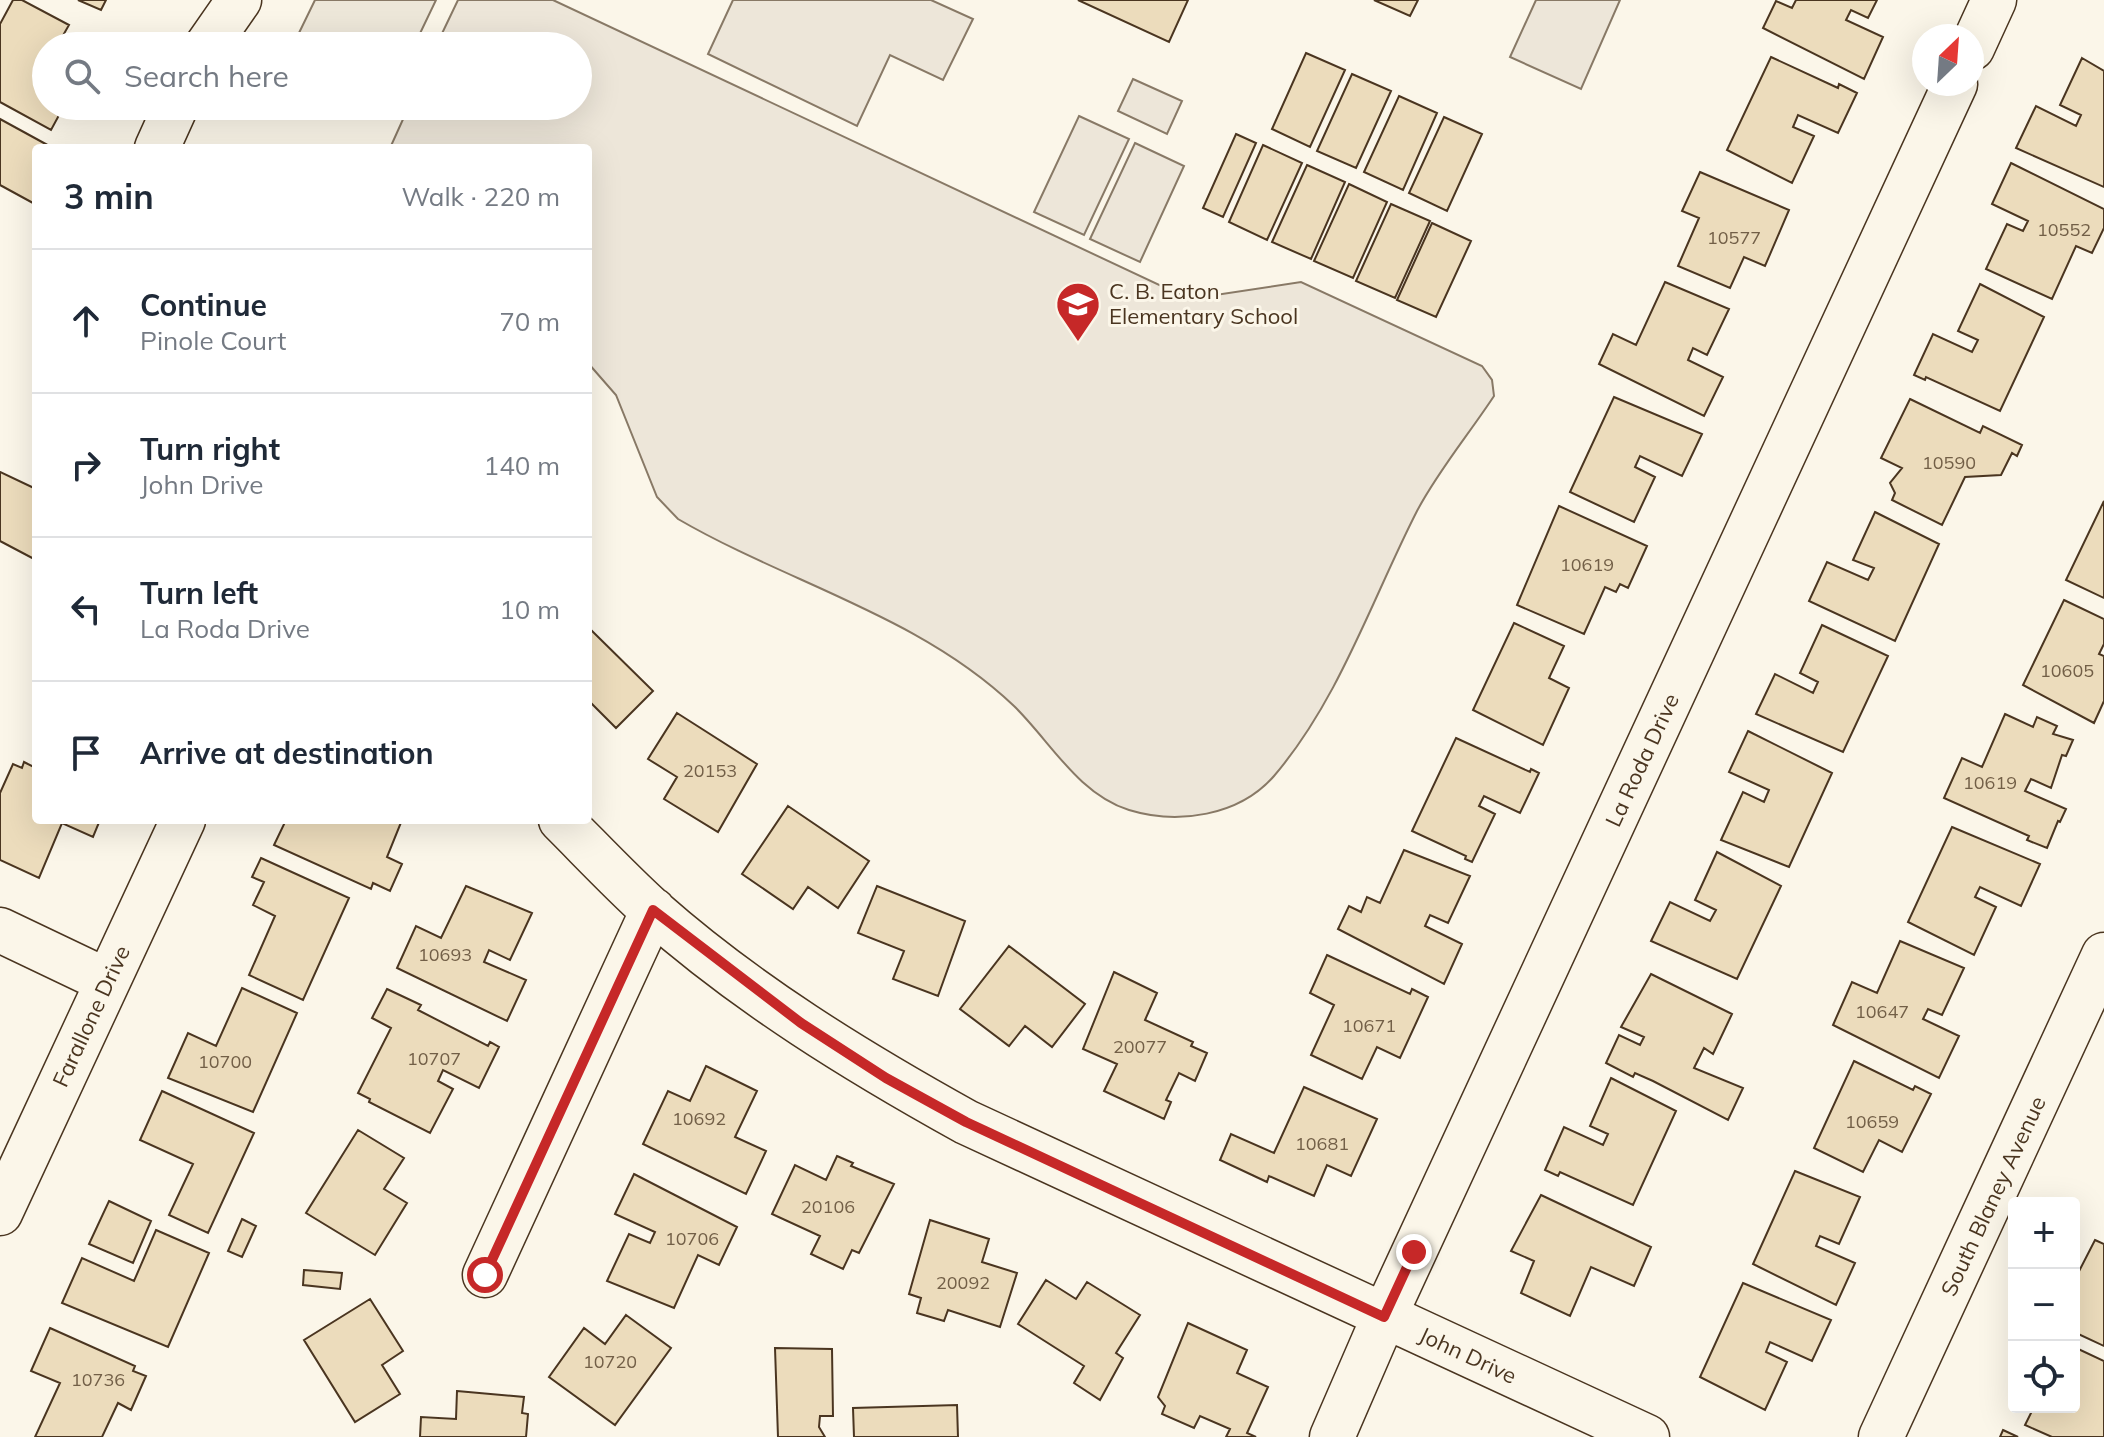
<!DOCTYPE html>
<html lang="en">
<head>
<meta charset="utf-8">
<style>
  :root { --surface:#fff; --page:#f6f6f7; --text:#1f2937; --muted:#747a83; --line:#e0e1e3 }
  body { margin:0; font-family:Mulish,sans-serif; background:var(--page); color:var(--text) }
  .controls { position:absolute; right:24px; bottom:24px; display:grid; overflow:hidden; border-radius:8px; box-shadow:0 8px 32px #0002 }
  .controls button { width:72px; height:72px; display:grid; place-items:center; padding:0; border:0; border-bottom:2px solid var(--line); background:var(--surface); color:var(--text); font:40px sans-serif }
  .compass { position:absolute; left:1912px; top:24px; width:72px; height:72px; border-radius:50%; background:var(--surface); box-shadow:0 8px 32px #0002; rotate:25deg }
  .stop { position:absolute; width:24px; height:24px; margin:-18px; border:6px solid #c62828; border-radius:50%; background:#fff }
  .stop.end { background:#c62828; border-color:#fff; box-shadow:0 2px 8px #0008 }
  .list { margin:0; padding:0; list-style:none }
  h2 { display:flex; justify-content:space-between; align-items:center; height:104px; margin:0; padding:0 32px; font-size:34px }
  h2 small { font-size:26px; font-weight:400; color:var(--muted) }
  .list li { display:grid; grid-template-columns:52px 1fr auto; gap:24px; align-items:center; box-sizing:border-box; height:144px; padding:0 32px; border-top:2px solid var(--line) }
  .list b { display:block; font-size:30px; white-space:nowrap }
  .list p { margin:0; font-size:26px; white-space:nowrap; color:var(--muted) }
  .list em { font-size:26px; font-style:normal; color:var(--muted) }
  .icon { flex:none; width:44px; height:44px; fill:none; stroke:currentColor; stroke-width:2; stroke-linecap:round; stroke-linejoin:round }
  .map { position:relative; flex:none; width:2104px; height:1437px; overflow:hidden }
  .search { position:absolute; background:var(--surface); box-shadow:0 8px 32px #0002; left:32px; top:32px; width:560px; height:88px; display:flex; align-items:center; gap:20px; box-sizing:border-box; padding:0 28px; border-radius:44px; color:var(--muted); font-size:30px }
  .panel { position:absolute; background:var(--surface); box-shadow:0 8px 32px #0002; left:32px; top:144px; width:560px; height:680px; border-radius:8px }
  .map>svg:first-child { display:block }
  .green { fill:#ede6d9; stroke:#887966; stroke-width:2 }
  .parking { fill:#ede7d9; stroke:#887966; stroke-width:2 }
  .building { fill:#ecdcbc; stroke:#4a3520; stroke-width:2 }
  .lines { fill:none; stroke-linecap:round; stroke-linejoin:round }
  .minor-casing { stroke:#4a3520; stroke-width:47 }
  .minor { stroke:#fbf6e9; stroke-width:44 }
  .route { stroke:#c62828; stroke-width:10 }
  .labels { text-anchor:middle; stroke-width:6; stroke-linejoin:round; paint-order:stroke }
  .number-label { font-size:18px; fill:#725f47 }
  .poi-label { font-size:22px; fill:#4a3520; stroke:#fbf6e9; text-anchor:start }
  .street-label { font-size:22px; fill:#4a3520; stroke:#fbf6e9 }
</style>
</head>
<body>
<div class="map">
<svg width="2104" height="1437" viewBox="0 0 2104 1437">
  <rect width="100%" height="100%" fill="#fbf6e9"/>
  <!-- green -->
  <path class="green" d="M458 0H553L1189 299 1301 282 1482 366 1492 380 1494 396C1469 434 1438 471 1417 511 1372 599 1339 700 1274 776 1239 816 1178 825 1129 810 1078 794 1050 741 1014 706 920 616 788 583 678 519L657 497 616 395 588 363V148H390L409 106H578V46H436Z
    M733 0H931L973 19 943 80 890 55 857 126 708 54Z
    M1536 0H1620L1581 89 1510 57Z
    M1133 79 1182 101 1167 134 1118 111Z
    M1079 116 1129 139 1084 235 1034 212Z
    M1135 143 1184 166 1140 262 1090 239Z"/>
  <!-- parking -->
  <path class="parking" d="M315 0H436L414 46H302L297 37Z"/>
  <!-- building -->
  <path class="building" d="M13 0H22L69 25 57 46H46V67L41 76 46 79V106H64L51 130 0 102V24Z
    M78 0H106L101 10Z
    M1078 0H1188L1169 42Z
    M1374 0H1418L1410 16Z
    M1796 0H1877L1868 18 1851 10 1846 20 1883 37 1864 79 1763 28 1776 1 1792 8Z
    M1306 53 1345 70 1310 147 1272 129Z
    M1771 57 1838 88 1839 84 1857 93 1838 133 1798 115 1793 127 1814 136 1792 183 1727 150Z
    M2082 58 2104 71V187L2016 148 2036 106 2076 126 2081 115 2060 105Z
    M1352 74 1391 91 1356 168 1317 151Z
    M1399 96 1437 113 1403 190 1364 172Z
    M1444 117 1482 134 1447 211 1409 193Z
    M0 119 53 148H36L33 203 0 185Z
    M1236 134 1256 143 1223 217 1203 208Z
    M1263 145 1302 163 1267 240 1229 222Z
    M2011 163 2104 209V228L2092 253 2076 246 2052 299 1986 269 2007 224 2023 231 2028 221 1992 204Z
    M1307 165 1345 182 1311 259 1272 242Z
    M1700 172 1789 210 1765 266 1744 257 1730 288 1678 266 1699 218 1682 211Z
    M1349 184 1387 202 1353 278 1314 261Z
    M1391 204 1430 221 1395 298 1356 281Z
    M1432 223 1471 241 1436 317 1397 300Z
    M1665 282 1729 309 1707 355 1693 348 1688 360 1723 377 1704 416 1599 364 1613 334 1636 345Z
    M1980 284 2044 317 2000 411 1926 377 1925 380 1914 375 1933 334 1972 352 1978 340 1958 331Z
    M1614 397 1702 434 1682 476 1640 456 1635 467 1655 477 1634 522 1570 492Z
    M1910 399 1980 433 1983 426 2022 445 2017 456 2012 453 2001 475 1965 477 1942 525 1892 500 1895 493 1890 483 1902 468 1881 458Z
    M0 472 36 489V560L0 541Z
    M2104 501V598L2066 580Z
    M1559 506 1647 546 1628 588 1620 584 1616 592 1605 587 1584 634 1517 605Z
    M1875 512 1939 544 1895 641 1809 601 1827 562 1868 580 1874 568 1853 560Z
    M2064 600 2104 619V644L2099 654 2104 656V701L2094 723 2023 685Z
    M1514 623 1564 646 1549 678 1569 688 1543 745 1473 710Z
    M1822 625 1888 656 1843 752 1756 714 1775 674 1813 693 1818 682 1800 673Z
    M588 627 653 691 616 728 591 703 588 706Z
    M677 713 757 764 718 832 664 799 677 777 648 759Z
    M2005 714 2033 727 2037 717 2057 726 2053 734 2073 740 2066 756 2062 755 2051 788 2031 779 2025 791 2066 809 2060 822 2058 821 2047 848 2027 840 2029 836 1944 798 1962 758 1982 767Z
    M1748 731 1832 773 1789 867 1721 840 1743 792 1764 802 1769 790 1729 772Z
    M1456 738 1530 772 1531 769 1539 773 1520 813 1484 796 1479 806 1495 814 1472 862 1465 859 1466 856 1412 831Z
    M24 762 36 768V820H100L93 837 62 823 39 878 0 860V793L13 764 22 768Z
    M788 806 869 861 838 908 808 887 793 909 742 874Z
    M286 820H402L387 857 402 864 390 891 373 883 371 889 274 845Z
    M1952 827 2040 864 2021 906 1980 887 1975 897 1996 907 1974 955 1908 922Z
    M1404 850 1470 876 1448 923 1430 915 1425 926 1462 944 1444 984 1338 929 1349 906 1361 912 1367 897 1380 903Z
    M1717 852 1781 886 1737 979 1651 941 1670 902 1710 921 1716 910 1695 900Z
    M261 858 349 898 303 1000 249 975 275 916 253 905 264 882 252 877Z
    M466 886 532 913 510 960 489 950 484 962 526 980 507 1021 397 968 416 926 441 938Z
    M877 886 965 921 938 996 893 979 904 951 858 933Z
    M1900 941 1964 968 1942 1015 1928 1009 1923 1019 1959 1036 1939 1078 1833 1025 1852 982 1877 993Z
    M1009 946 1085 1004 1052 1047 1025 1026 1009 1046 960 1009Z
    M1327 955 1410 994 1412 989 1428 997 1400 1058 1377 1047 1362 1079 1311 1055 1334 1005 1310 993Z
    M1114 972 1157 993 1145 1020 1193 1042 1191 1046 1207 1053 1195 1081 1179 1073 1166 1100 1171 1102 1164 1119 1104 1091 1117 1064 1083 1049Z
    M1651 974 1732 1014 1713 1054 1704 1048 1694 1068 1743 1088 1728 1120 1653 1081 1635 1073 1633 1077 1606 1063 1619 1035 1640 1045 1644 1037 1621 1027Z
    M242 988 297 1013 253 1112 168 1078 188 1033 216 1046Z
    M387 989 421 1005 418 1010 488 1046 490 1042 499 1047 479 1088 443 1070 438 1081 453 1089 430 1133 369 1102 370 1099 358 1093 391 1028 372 1018Z
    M1854 1061 1913 1090 1915 1086 1931 1094 1902 1152 1879 1140 1863 1172 1814 1148Z
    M706 1066 757 1091 735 1137 766 1151 746 1194 643 1144 668 1091 690 1101Z
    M1611 1078 1676 1111 1633 1205 1560 1172 1558 1176 1545 1170 1564 1127 1603 1145 1608 1134 1590 1126Z
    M1304 1087 1377 1119 1351 1176 1327 1165 1314 1196 1269 1176 1267 1182 1220 1160 1231 1134 1274 1153Z
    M162 1091 254 1133 208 1233 169 1215 193 1164 140 1140Z
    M358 1130 404 1158 384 1189 407 1203 375 1255 306 1213Z
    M837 1156 853 1163 851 1166 894 1184 859 1253 852 1250 843 1269 811 1254 820 1236 772 1214 795 1165 826 1180Z
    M1795 1171 1860 1197 1839 1244 1820 1236 1816 1246 1855 1263 1836 1305 1753 1264Z
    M634 1174 737 1227 719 1265 698 1255 674 1308 607 1281 629 1234 650 1243 655 1232 615 1214Z
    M1541 1195 1651 1247 1634 1286 1591 1267 1570 1316 1521 1293 1534 1261 1511 1251Z
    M109 1201 151 1221 133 1263 89 1244Z
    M242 1219 256 1226 242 1257 228 1251Z
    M930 1220 989 1239 982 1262 1017 1273 1000 1327 948 1310 944 1321 917 1313 921 1298 909 1294Z
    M156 1230 209 1253 168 1347 62 1303 82 1258 134 1281Z
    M2095 1240 2104 1244V1346L2074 1332V1281Z
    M304 1270 342 1273 340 1289 303 1285Z
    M1046 1280 1076 1299 1087 1282 1140 1315 1116 1353 1123 1358 1100 1400 1074 1383 1084 1366 1018 1324Z
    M1743 1283 1831 1320 1812 1361 1770 1342 1766 1352 1787 1362 1765 1410 1700 1377Z
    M370 1299 403 1351 382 1365 400 1394 355 1422 304 1340Z
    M626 1315 671 1348 615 1425 549 1377 584 1328 605 1344Z
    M1188 1323 1247 1350 1237 1373 1268 1387 1247 1433 1256 1437H1226L1230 1429 1200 1416 1194 1428 1162 1414 1165 1406 1158 1397Z
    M50 1328 135 1366 133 1371 146 1376 131 1410 118 1403 102 1437H35L60 1383 31 1371Z
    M2074 1347 2104 1361V1437H2052L2025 1425 2033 1409 2027 1407H2074Z
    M775 1348 832 1349 833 1416H820L819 1427 825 1437H778Z
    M457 1391 524 1397 522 1413 528 1414 526 1437H420L421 1417 456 1419Z
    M957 1405 958 1437H854L853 1408Z
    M2003 1430 2018 1437H2000Z"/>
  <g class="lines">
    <!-- minor casing -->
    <g class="minor-casing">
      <path id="minor" d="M207 46 239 0
        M1972 48 1994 0
        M157 148 176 106
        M561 820C591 850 621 882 652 910 747 994 856 1061 966 1122L1647 1437
        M0 930 107 981
        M0 1213 183 820
        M485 1275 653 910
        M1332 1437 1384 1317 1955 84
        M1881 1437 2104 955"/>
    </g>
    <!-- minor -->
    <use href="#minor" class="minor"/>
  </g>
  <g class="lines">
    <!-- route -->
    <path class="route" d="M485 1275 653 910 801 1023 886 1078 966 1122 1384 1317 1414 1252"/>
  </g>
  <!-- icons -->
  <defs>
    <g id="school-pin" transform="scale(2.3)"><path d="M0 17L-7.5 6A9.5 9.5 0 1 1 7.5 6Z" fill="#c62828" stroke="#fbf6e9"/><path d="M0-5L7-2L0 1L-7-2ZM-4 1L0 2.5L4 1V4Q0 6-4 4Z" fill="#fff"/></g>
  </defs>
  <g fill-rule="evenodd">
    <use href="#school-pin" x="1078" y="304"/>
  </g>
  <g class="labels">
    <!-- number labels -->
    <g class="number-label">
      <text x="2064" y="236">10552</text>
      <text x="1734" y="244">10577</text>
      <text x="1949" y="469">10590</text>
      <text x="1587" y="571">10619</text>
      <text x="2067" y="677">10605</text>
      <text x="710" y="777">20153</text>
      <text x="1990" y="789">10619</text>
      <text x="445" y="961">10693</text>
      <text x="1882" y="1018">10647</text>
      <text x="1369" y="1032">10671</text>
      <text x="1140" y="1053">20077</text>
      <text x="434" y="1065">10707</text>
      <text x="225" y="1068">10700</text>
      <text x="699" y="1125">10692</text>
      <text x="1872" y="1128">10659</text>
      <text x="1322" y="1150">10681</text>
      <text x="828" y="1213">20106</text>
      <text x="692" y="1245">10706</text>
      <text x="963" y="1289">20092</text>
      <text x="610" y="1368">10720</text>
      <text x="98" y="1386">10736</text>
    </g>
    <!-- poi labels -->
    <g class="poi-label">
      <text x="1109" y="299">C. B. Eaton<tspan x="1109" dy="25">Elementary School</tspan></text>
    </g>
    <!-- street labels -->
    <g class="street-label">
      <text transform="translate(1642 760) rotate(-65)" y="8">La Roda Drive</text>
      <text transform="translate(91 1016) rotate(-65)" y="8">Farallone Drive</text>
      <text transform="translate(1993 1196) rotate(-65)" y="8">South Blaney Avenue</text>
      <text transform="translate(1468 1355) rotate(25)" y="8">John Drive</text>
    </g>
  </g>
</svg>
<div class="controls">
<button>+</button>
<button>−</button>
<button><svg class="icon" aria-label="locate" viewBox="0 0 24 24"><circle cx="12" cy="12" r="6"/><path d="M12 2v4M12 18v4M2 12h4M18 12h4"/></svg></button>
</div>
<svg class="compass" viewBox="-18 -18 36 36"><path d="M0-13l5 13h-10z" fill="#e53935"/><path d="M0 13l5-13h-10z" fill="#747a83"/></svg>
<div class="stop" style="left:485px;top:1275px"></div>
<div class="stop end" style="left:1414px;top:1252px"></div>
<div class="search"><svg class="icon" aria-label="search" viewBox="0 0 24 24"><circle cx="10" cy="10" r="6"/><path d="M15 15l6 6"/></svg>Search here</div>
<section class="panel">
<h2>3 min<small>Walk · 220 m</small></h2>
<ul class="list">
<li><svg class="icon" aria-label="ahead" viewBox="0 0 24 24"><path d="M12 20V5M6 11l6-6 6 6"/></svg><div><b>Continue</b><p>Pinole Court</p></div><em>70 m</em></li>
<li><svg class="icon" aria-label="right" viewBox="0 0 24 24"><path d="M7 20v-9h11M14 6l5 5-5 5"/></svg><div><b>Turn right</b><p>John Drive</p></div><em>140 m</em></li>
<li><svg class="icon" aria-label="left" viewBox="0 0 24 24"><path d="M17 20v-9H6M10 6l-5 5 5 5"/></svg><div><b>Turn left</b><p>La Roda Drive</p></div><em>10 m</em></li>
<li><svg class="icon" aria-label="arrive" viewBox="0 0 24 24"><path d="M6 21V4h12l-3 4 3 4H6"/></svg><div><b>Arrive at destination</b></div></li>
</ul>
</section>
</div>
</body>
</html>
